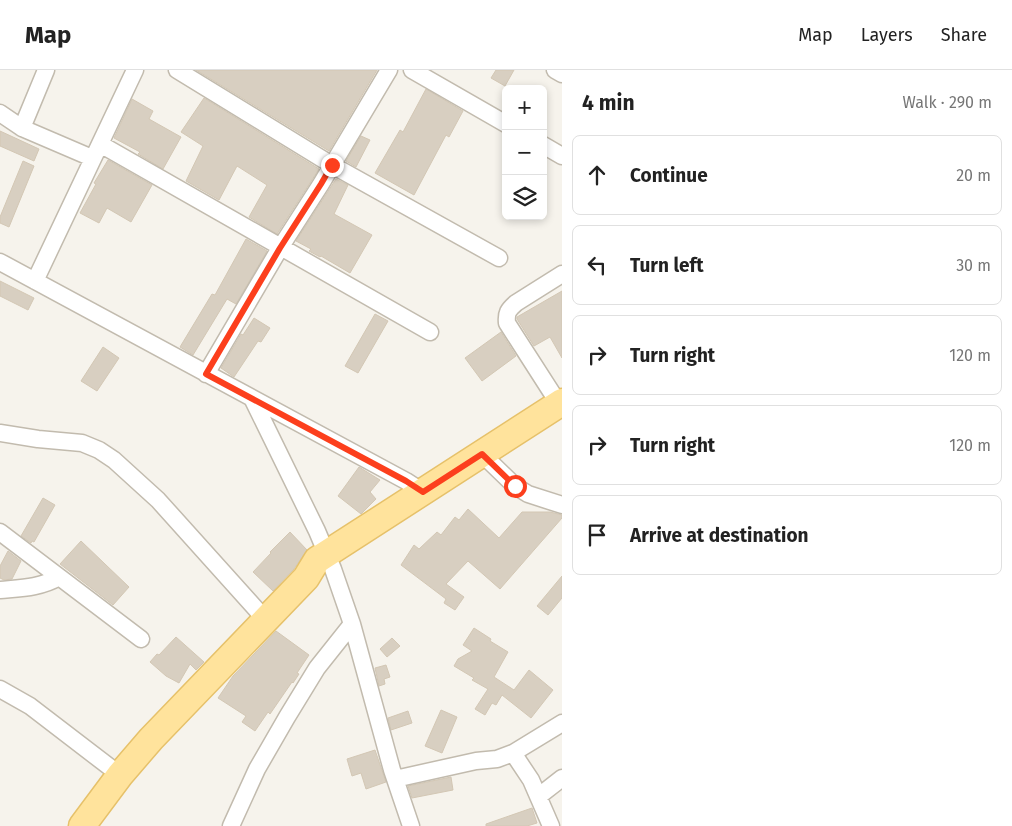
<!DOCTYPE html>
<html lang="en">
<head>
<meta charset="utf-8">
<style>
  :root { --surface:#fff; --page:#f2f2f2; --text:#222; --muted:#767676; --line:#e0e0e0 }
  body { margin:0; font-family:"Fira Sans",sans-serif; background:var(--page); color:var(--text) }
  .controls { position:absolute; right:15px; top:15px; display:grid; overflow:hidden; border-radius:8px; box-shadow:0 2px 8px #0003 }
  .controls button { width:45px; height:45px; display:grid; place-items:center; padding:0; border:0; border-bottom:1px solid var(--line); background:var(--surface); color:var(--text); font:25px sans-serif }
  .stop { position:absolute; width:15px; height:15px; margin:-11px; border:4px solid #fc3f1d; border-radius:50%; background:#fff }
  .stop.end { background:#fc3f1d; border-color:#fff; box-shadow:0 1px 5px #0008 }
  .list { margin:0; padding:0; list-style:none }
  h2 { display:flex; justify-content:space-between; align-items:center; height:65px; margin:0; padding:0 20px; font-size:21px }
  h2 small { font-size:16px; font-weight:400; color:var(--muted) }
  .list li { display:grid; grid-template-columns:32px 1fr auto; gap:15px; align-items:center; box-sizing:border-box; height:80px; margin:0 10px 10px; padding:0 10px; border:1px solid var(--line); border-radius:8px }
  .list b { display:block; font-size:19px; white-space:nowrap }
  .list em { font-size:16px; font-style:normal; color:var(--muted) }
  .icon { flex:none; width:28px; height:28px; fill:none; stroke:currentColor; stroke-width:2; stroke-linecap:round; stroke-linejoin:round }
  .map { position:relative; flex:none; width:562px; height:756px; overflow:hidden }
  header { display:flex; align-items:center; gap:30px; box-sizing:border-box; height:70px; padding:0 25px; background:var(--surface); border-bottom:1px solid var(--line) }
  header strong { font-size:24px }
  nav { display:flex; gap:28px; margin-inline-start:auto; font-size:18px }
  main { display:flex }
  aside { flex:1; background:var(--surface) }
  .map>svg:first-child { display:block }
  .building { fill:#d8cfc1; stroke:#d3c7b4 }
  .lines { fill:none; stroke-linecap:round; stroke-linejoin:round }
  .street-casing { stroke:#c2bbae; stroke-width:19 }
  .primary-casing { stroke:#e6c16a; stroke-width:29 }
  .street { stroke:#fff; stroke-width:16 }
  .primary { stroke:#ffe39c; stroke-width:26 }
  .route { stroke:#fc3f1d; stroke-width:6 }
</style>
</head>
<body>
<header>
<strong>Map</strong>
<nav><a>Map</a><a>Layers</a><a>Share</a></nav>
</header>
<main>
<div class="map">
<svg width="562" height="756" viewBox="0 0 562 756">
  <rect width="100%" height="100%" fill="#f6f3ec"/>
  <!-- building -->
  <path class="building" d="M196 0H377L329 81Z
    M496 0H514L505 16 491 8Z
    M426 19 463 41 449 67 446 65 414 125 375 103 400 60 403 62Z
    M204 28 319 99 277 164 249 147 267 115 237 96 219 130 186 111 203 76 181 62Z
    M132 29 153 41 149 49 181 67 163 99 138 84 140 82 114 68Z
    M0 61 39 79 34 91 0 76Z
    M361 66 370 70 356 97 346 91Z
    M108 90 152 115 131 152 107 138 99 153 80 143 96 114 94 113Z
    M23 91 34 96 9 157 0 153V147Z
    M336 109 348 115 334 144 372 165 350 203 321 186 320 187 309 181 311 179 296 171Z
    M246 169 267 181 236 234 227 229 193 285 180 277 212 224 215 225Z
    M0 211 34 228 28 240 0 226Z
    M562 221V288L550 267 534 276 517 249V247Z
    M375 244 388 251 358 303 345 296Z
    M254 248 270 258 261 272 258 271 234 307 221 298 241 264 243 265Z
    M501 262 516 286 482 311 465 288Z
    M103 277 119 288 97 321 81 311Z
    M359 397 380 410 370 422 376 429 361 444 338 426Z
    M43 428 55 435 34 472 32 471 31 473 21 466Z
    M468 439 499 468 522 442H550L562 445V448L500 519 468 491 446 514 464 527 455 540 444 533 446 529 401 495 414 475 419 479 437 462 441 465 455 447 459 450Z
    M290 462 307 480 294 499 273 521 253 502 271 483 270 482Z
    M81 471 129 517 113 535 60 494Z
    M8 481 21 491 12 509 4 510 0 508V496Z
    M562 506V528L548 545 537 536Z
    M474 558 491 569 490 571 508 582 494 607 514 620 529 600 553 620 531 648 502 625 496 635 492 633 485 645 475 639 488 619 472 610 474 608 454 596 458 589 472 581 463 575Z
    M276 561 309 585 297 603 299 604 293 613 292 612 270 644 268 642 255 661 242 652 246 646 218 628 233 606Z
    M176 567 204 592 196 600 190 594 179 613 166 606 150 592 157 584 159 585Z
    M392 568 400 576 387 587 380 579Z
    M386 595 390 607 384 609 385 614 379 616 375 598Z
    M441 640 457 647 442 683 425 676Z
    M408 641 412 653 391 660 388 648Z
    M375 680 386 712 366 719 361 703 352 706 347 689Z
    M451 707 453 720 412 728 408 716Z
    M532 738 537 753 527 756H486V754Z"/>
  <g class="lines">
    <!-- street casing -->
    <g class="street-casing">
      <path id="street" d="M177 0 332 95 499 188
        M412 0 506 54
        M555 0 562 4
        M0 43 22 58 92 88
        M22 58 46 0
        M100 74 430 262
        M543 75 562 86
        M0 192 406 411 423 422
        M35 211 135 0
        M206 304 280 178 321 114 389 0
        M252 328 317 461 333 499 352 554 392 700 411 756
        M559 334 507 253C506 243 508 240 516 233L562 204
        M0 363 38 369 82 373 99 380 114 390 158 430 265 549
        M482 384 515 416 528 424 562 435
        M0 462 141 569
        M0 520C21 518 40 518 59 507
        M0 619 30 636 120 705
        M513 683 531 710 551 756
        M395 709 476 691 497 689 513 683 562 653
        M539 726 562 708
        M231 756 257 699 287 647 317 598 352 554"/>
    </g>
    <!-- primary casing -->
    <g class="primary-casing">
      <path id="primary" d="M82 756 120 705 151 669 306 508 317 490 562 332"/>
    </g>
    <!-- street -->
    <use href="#street" class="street"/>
    <!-- primary -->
    <use href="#primary" class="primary"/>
  </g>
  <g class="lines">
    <!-- route -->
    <path class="route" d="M332 95 321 114 280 178 206 304 406 411 423 422 482 384 515 416"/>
  </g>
</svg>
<div class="controls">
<button>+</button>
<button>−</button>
<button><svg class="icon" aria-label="layers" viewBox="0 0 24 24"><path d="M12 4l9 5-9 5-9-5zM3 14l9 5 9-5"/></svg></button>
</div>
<div class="stop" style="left:515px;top:416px"></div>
<div class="stop end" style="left:332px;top:95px"></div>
</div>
<aside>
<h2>4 min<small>Walk · 290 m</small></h2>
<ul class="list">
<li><svg class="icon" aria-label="ahead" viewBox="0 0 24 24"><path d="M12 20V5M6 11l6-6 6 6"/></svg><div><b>Continue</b></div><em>20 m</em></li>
<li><svg class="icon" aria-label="left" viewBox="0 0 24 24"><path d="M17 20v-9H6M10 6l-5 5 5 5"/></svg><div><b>Turn left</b></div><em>30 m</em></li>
<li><svg class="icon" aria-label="right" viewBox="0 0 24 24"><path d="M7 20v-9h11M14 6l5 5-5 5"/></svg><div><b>Turn right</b></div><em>120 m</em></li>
<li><svg class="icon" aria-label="right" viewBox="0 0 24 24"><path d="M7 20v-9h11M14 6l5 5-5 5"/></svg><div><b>Turn right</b></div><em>120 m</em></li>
<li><svg class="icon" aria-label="arrive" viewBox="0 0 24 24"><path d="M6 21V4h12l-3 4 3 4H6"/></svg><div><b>Arrive at destination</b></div></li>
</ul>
</aside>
</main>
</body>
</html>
